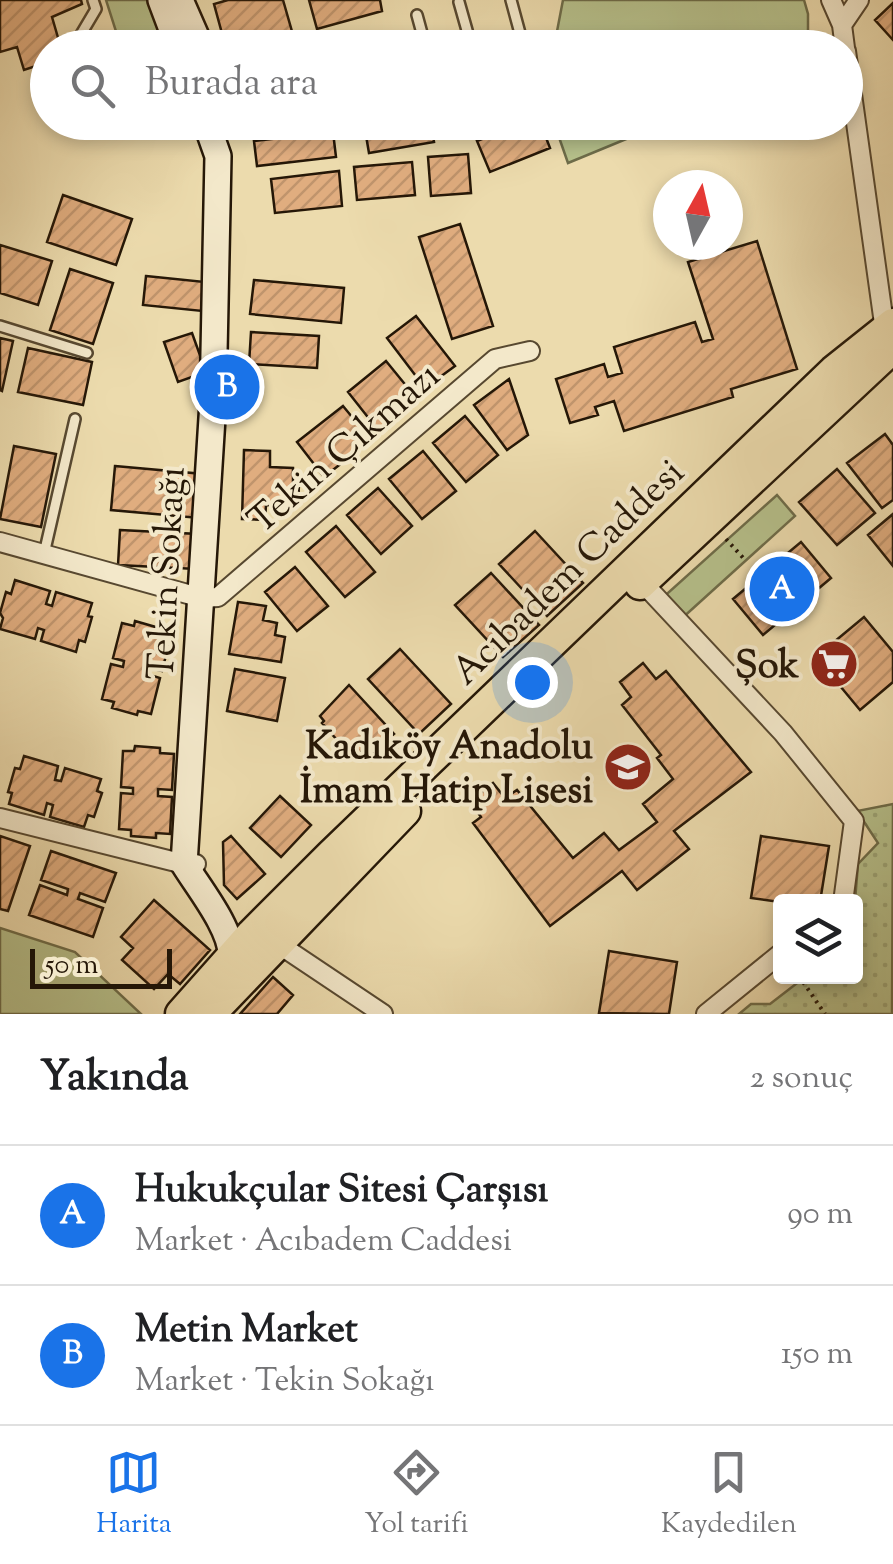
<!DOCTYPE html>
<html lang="tr">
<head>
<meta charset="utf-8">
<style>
  :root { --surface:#fff; --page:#f6f6f6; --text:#202124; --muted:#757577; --line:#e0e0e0; --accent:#1a73e8 }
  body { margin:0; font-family:"Sorts Mill Goudy",serif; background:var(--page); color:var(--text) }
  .controls { position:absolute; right:30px; bottom:30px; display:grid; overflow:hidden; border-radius:10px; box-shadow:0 5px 15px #0003 }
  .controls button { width:90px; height:90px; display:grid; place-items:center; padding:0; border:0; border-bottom:2px solid var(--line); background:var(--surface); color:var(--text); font:50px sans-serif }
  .compass { position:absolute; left:653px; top:170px; width:90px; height:90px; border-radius:50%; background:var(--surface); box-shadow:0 5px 15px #0003; rotate:8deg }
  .scale { position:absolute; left:30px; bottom:25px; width:142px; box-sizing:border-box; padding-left:10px; border:5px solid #251707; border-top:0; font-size:28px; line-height:35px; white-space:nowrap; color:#251707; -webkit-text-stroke:8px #f3e8ca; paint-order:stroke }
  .you { position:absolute; left:532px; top:682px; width:35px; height:35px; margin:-25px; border:8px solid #fff; border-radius:50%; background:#1a73e8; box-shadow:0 0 0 15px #1a73e833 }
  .badge { display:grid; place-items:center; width:65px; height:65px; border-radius:50%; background:var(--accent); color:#fff; font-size:32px; font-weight:700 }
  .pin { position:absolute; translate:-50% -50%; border:5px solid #fff; box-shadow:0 2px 10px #0006 }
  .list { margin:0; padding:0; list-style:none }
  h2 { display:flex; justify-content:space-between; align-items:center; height:130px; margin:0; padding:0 40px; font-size:42px }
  h2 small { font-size:32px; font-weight:400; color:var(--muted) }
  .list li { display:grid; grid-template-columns:65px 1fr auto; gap:30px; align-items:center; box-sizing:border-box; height:140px; padding:0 40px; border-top:2px solid var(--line) }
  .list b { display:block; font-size:38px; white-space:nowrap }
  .list p { margin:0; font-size:32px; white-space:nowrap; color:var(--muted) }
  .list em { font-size:32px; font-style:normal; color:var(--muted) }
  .icon { flex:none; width:55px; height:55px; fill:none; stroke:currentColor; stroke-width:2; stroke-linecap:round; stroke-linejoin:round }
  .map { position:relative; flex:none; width:893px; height:1014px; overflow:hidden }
  .search { position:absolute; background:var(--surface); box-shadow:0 5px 15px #0003; left:30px; right:30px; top:30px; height:110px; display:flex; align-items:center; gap:25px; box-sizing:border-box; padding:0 35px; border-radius:55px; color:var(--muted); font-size:38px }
  .sheet { height:410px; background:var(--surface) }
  nav { display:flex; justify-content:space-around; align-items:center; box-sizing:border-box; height:140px; border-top:2px solid var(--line); background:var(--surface); font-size:28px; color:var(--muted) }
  nav a { display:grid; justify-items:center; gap:5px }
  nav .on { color:var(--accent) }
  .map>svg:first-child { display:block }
  .green { fill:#b6c08b; stroke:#6e6c49; stroke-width:2.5 }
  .park { fill:url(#park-dots); stroke:#6e6c49; stroke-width:2.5 }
  .building { fill:url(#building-hatch); stroke:#251707; stroke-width:2.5 }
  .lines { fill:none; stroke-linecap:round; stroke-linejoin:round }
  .lane-casing { stroke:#574830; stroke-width:14 }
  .street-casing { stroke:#574830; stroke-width:22 }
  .secondary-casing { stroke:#251707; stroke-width:30 }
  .primary-casing { stroke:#251707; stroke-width:35 }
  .path { stroke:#251707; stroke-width:4; stroke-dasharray:2.5 5; stroke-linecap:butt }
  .lane { stroke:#f3e8ca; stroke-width:9 }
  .street { stroke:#f3e8ca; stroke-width:18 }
  .secondary { stroke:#f3e8ca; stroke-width:25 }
  .primary { stroke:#ecdbad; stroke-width:30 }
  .labels { text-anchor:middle; stroke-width:8; stroke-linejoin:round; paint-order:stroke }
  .street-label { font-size:38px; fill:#251707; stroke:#f3e8ca }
  .poi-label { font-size:38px; font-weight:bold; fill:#251707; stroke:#f3e8ca; text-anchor:end }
</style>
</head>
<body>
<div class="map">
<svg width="893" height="1014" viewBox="0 0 893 1014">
  <defs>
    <pattern id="park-dots" width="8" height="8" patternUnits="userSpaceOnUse" patternTransform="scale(2.5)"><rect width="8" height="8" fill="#b6c08b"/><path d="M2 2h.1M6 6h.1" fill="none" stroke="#9ca476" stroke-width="1.8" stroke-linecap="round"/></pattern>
    <pattern id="building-hatch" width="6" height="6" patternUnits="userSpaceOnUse" patternTransform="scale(2.5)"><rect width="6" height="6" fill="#e0ad7f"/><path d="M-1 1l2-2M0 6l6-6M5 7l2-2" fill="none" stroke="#c0946c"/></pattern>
  </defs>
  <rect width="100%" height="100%" fill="#ecdbad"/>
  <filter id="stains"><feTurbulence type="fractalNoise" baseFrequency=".002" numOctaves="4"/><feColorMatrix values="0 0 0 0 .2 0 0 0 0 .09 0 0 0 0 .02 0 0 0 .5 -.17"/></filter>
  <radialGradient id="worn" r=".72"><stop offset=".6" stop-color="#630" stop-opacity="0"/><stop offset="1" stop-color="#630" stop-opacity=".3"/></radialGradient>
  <!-- green -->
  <path class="green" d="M106 0H148L162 39 139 47H121Z
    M563 0H804L808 14V47H554Z
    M554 123V122L665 123 568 163Z
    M777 495 795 516 679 621 659 601Z
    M0 928 75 952 141 1014H0Z"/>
  <!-- park -->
  <path class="park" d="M893 804 892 1014H739L751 1004H770L805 977 856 976 855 901 858 864 878 843 857 811Z"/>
  <!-- building -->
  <path class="building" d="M0 0H81L82 4 52 17 61 48H48V62L24 70 17 47 0 52Z
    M228 0H283L293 35 247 48H226L214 4Z
    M309 0H380L382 11 317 29Z
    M893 3V40L875 20Z
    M373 122H431L434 142 369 153 364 124Z
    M524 122H540L550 148 490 172 477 141Z
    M333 132 336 157 257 166 254 141Z
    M468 154 471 193 431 196 428 157Z
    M412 162 415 195 357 200 354 167Z
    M339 171 342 206 275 213 271 179Z
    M63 195 132 219 116 265 47 242Z
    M460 224 493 326 452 339 419 237Z
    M757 241 797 369 731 389 733 397 624 431 614 401 595 407 598 415 570 423 556 379 604 364 608 377 622 373 614 347 695 322 702 342 713 339 688 262Z
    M0 245 52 261 38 305 0 293Z
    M70 269 113 283 93 344 50 330Z
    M146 276 215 283 212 312 143 305Z
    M254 280 344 288 341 323 250 314Z
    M416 316 455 366 425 388 387 338Z
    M251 332 319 336 317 368 249 364Z
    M192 333 206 372 178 382 164 342Z
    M0 338 13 341 2 391 0 390Z
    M28 348 92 362 83 405 18 392Z
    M386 361 417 399 378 430 348 392Z
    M509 379 528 435 507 450 474 405Z
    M343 406 371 440 324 477 297 442Z
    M465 416 498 455 466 482 433 443Z
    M885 434 893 445V500L882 508 847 463Z
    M14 446 56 454 41 527 0 519Z
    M244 450 270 451V467L293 468V483L299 484 298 506 266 505 265 520 242 519Z
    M423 451 456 491 422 519 389 479Z
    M115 466 203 474 199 518 111 510Z
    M837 469 875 513 837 545 799 502Z
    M378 488 412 526 381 554 347 515Z
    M893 514V566L868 535Z
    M336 526 375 572 345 597 306 552Z
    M120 530 198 534 196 569 118 565Z
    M535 531 583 583 547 616 499 564Z
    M801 542 831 578 763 635 733 599Z
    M295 567 328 606 297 631 265 592Z
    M491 573 539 625 503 657 455 605Z
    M15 580 50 591 46 604 52 606 56 592 92 603 88 616 92 617 85 642 79 640 76 652 41 641 44 630 38 628 35 639 0 629 3 618 0 613 6 592 11 594Z
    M238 602 266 606 263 620 277 623 275 635 285 637 281 662 229 654Z
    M864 617 893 652V682L860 710 816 657Z
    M135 621 159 628 158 633 171 636 162 671 149 668 147 674 160 678 151 714 138 711 137 715 112 708 114 702 102 699 111 664 123 667 124 661 113 658 122 623 134 626Z
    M400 649 451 704 419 734 368 679Z
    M643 663 656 679 666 671 751 772 674 831 689 849 637 890 622 871 550 926 473 823 481 817 470 801 493 783 505 798 517 790 573 858 604 833 619 850 657 822 643 804 673 779 657 758 661 755 622 705 631 697 620 682Z
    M235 669 285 678 277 721 227 711Z
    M349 685 394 734 366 758 361 752 354 759 322 723 324 721 320 716Z
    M135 746 160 748V753L174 754 172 790 158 789V796L172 797 170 834 156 833V838L131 836V830L119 829 121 793 133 794V788L121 787 123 751H134Z
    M24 756 58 766 55 780 61 781 65 768 101 779 97 791 102 793 94 817 88 815 84 827 50 817 53 805 47 803 44 815 9 804 12 793 8 792 15 768 20 769Z
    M280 796 311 825 281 857 250 828Z
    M0 836 30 846 8 911 0 909Z
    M231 836 265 874 237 899 224 885 223 842Z
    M761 836 829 846 820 902H780L751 898Z
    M51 851 116 873 105 902 80 893 78 899 103 908 93 937 29 915 40 885 67 895 68 889 41 880Z
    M154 900 210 950 180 984 168 974 154 989 122 960 133 948 121 937Z
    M609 951 677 962 669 1014 599 1013Z
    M273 977 293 995 277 1014H240Z"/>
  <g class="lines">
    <!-- lane casing -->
    <g class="lane-casing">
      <path id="lane" d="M511 0 524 48
        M459 2 472 48
        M417 15 426 48
        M83 48 80 36 96 9 93 0
        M0 326 87 353
        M44 554 75 419"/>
    </g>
    <!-- street casing -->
    <g class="street-casing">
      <path id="street" d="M831 0 842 25 845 48
        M842 25 859 0
        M846 51 886 338
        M0 542 202 598 218 597 495 359 530 351
        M642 582 783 733 854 821 843 902
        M0 818 184 864H196
        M271 939 383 1014
        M706 1014 780 954"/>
    </g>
    <!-- secondary casing -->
    <g class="secondary-casing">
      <path id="secondary" d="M161 0 179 48
        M180 0 201 48
        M206 122 218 156 213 402 184 864C198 887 233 930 231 957"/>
    </g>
    <!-- primary casing -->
    <g class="primary-casing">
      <path id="primary" d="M640 584 887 353
        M181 1014 252 934 331 855 834 371 893 324
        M210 1014 405 811"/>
    </g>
    <!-- path -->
    <path class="path" d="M726 539 746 561
      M799 976 825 1014"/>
    <!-- lane -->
    <use href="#lane" class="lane"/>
    <!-- street -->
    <use href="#street" class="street"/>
    <!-- secondary -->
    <use href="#secondary" class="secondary"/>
    <!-- primary -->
    <use href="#primary" class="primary"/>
  </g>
  <!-- icons -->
  <defs>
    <g id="supermarket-disc" transform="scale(2.5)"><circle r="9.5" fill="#8f2418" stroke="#f3e8ca"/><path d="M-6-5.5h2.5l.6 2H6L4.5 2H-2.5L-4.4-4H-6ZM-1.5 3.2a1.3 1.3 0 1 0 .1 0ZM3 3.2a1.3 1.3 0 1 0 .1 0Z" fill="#fff"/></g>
    <g id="school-disc" transform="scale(2.5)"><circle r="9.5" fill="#8f2418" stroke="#f3e8ca"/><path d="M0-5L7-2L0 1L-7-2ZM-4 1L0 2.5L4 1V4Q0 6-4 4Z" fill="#fff"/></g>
  </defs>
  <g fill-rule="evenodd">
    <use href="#supermarket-disc" x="834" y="664"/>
    <use href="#school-disc" x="628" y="767"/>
  </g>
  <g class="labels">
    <!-- street labels -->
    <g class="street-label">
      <text transform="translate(343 447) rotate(-41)" y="13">Tekin Çıkmazı</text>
      <text transform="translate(567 571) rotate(-44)" y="13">Acıbadem Caddesi</text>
      <text transform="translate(165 573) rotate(-87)" y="13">Tekin Sokağı</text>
    </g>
    <!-- poi labels -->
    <g class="poi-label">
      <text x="799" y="677">Şok</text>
      <text x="593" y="758">Kadıköy Anadolu<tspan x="593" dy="44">İmam Hatip Lisesi</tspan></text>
    </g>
  </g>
  <rect width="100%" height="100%" filter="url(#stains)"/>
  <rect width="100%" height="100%" fill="url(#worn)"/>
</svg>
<div class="controls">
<button><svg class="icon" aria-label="layers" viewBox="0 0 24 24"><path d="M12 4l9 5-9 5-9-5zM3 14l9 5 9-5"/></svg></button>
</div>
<svg class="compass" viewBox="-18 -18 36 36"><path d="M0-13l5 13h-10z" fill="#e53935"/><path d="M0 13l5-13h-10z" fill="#757577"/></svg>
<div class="scale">50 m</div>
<div class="you"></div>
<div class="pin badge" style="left:782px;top:589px">A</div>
<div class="pin badge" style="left:227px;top:387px">B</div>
<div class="search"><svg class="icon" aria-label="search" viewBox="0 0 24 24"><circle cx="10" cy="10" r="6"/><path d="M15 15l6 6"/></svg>Burada ara</div>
</div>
<section class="sheet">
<h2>Yakında<small>2 sonuç</small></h2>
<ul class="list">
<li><span class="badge">A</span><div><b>Hukukçular Sitesi Çarşısı</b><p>Market · Acıbadem Caddesi</p></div><em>90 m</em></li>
<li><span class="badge">B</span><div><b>Metin Market</b><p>Market · Tekin Sokağı</p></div><em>150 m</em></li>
</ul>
</section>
<nav>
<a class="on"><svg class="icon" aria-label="map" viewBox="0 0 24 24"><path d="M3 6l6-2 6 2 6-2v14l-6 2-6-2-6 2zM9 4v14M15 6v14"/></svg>Harita</a>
<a><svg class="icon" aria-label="directions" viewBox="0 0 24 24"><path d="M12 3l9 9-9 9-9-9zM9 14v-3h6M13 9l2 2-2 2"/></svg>Yol tarifi</a>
<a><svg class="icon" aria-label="saved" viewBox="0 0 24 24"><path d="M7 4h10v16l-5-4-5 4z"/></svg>Kaydedilen</a>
</nav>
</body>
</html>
